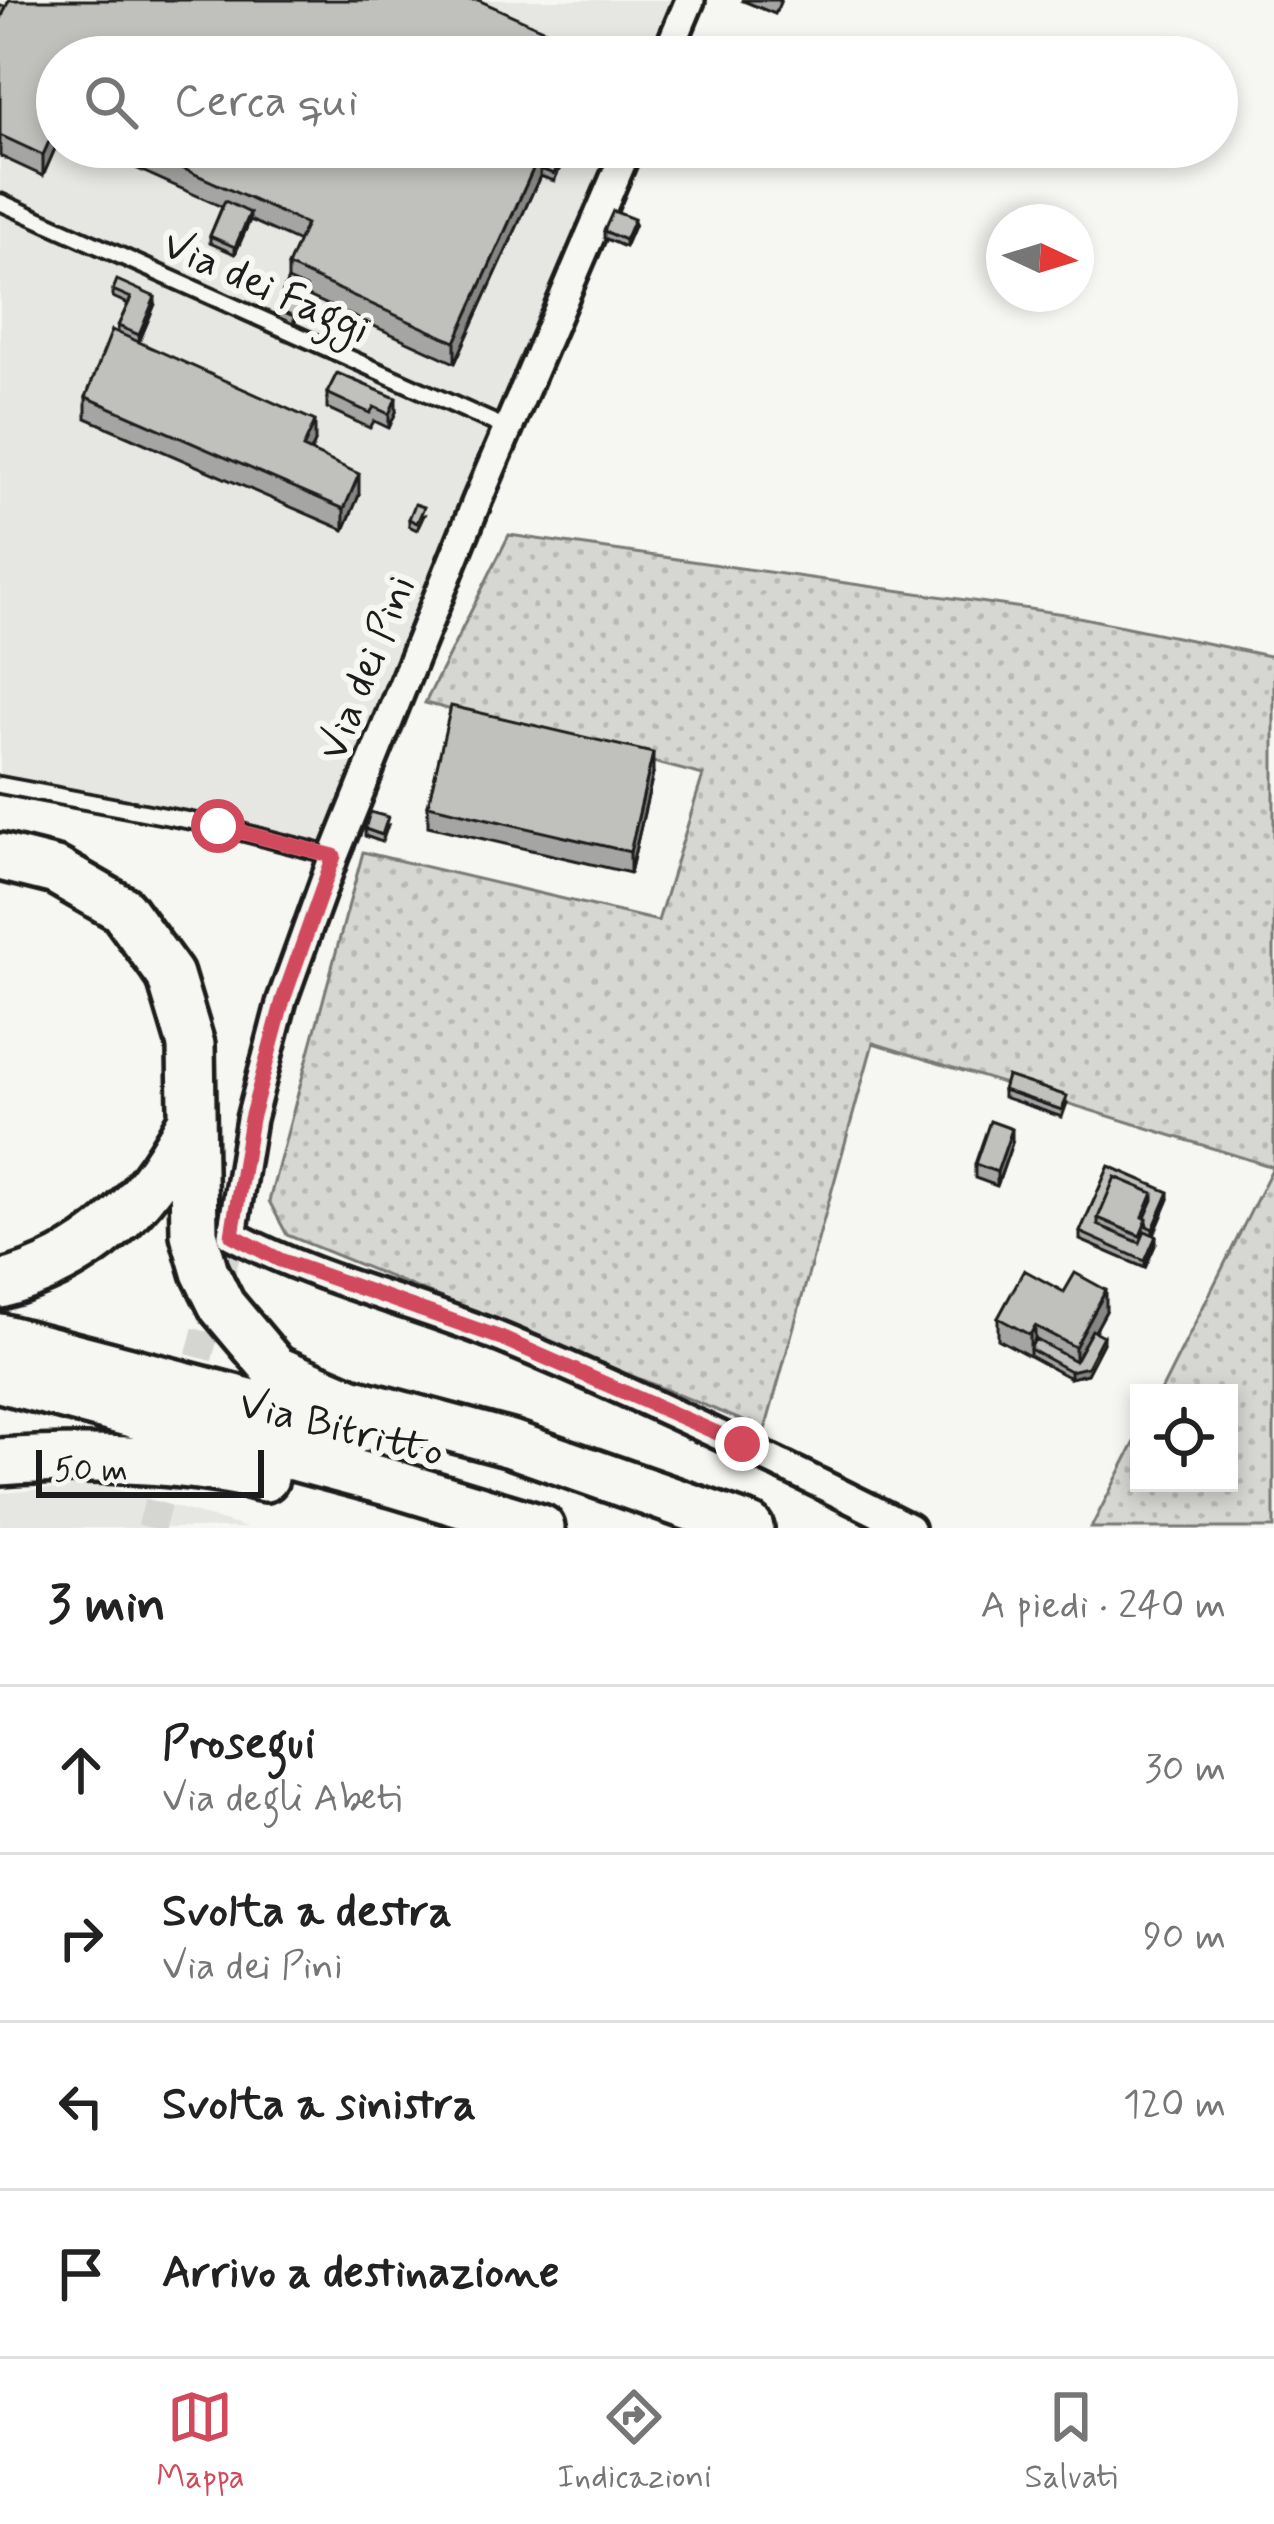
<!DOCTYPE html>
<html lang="it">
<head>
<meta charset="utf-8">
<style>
  :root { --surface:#fff; --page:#f6f6f6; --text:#222; --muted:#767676; --line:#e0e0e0; --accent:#d1495b }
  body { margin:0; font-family:Mynerve,sans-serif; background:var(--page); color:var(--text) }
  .controls { position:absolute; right:36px; bottom:36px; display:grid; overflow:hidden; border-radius:0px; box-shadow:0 6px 18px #0003 }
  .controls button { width:108px; height:108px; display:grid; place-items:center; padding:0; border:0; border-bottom:3px solid var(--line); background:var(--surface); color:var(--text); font:60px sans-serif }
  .compass { position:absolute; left:986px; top:204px; width:108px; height:108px; border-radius:50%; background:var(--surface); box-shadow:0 6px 18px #0003; rotate:94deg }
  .scale { position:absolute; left:36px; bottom:30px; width:228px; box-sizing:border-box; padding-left:12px; border:6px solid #1c1c1c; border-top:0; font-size:33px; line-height:42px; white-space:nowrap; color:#1c1c1c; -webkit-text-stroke:9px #f6f6f2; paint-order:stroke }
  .stop { position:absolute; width:36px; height:36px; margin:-27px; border:9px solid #d1495b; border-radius:50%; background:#fff }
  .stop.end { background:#d1495b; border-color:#fff; box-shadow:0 3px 12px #0008 }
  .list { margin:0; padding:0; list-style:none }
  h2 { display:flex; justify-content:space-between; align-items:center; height:156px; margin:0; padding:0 48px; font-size:51px }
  h2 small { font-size:39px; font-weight:400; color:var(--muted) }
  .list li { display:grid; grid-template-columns:78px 1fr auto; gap:36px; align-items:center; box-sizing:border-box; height:168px; padding:0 48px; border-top:3px solid var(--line) }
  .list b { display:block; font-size:45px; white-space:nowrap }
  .list p { margin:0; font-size:39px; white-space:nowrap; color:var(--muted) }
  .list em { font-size:39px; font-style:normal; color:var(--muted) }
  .icon { flex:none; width:66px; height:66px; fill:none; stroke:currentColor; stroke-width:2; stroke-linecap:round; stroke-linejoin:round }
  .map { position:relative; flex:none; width:1274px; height:1528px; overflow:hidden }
  .search { position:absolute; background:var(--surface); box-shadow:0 6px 18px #0003; left:36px; right:36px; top:36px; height:132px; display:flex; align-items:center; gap:30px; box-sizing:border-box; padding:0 42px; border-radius:66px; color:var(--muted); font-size:45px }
  .sheet { height:828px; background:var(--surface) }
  nav { display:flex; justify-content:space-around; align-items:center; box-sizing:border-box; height:168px; border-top:3px solid var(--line); background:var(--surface); font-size:33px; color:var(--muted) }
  nav a { display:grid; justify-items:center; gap:6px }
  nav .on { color:var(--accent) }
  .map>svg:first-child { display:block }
  .built { fill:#e6e6e2 }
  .grass { fill:url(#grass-dots); stroke:#797977; stroke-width:3 }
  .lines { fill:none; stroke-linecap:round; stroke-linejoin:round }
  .minor-tunnel { stroke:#d5d5d2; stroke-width:27; stroke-dasharray:27 14; stroke-linecap:butt }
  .service-casing { stroke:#1c1c1c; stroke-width:22 }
  .minor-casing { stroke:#1c1c1c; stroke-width:36 }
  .trunk-casing { stroke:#1c1c1c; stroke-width:54 }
  .service { stroke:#f6f6f2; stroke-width:14 }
  .minor { stroke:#f6f6f2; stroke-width:27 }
  .trunk { stroke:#f6f6f2; stroke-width:45 }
  .wall { fill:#a5a5a3; stroke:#1c1c1c; stroke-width:3 }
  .shaded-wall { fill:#868684; stroke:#1c1c1c; stroke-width:3 }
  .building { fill:#c0c0bd; stroke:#1c1c1c; stroke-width:3 }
  .route { stroke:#d1495b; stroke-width:15 }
  .labels { text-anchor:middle; stroke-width:12; stroke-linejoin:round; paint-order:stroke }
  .street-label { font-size:42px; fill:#1c1c1c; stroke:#f6f6f2 }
</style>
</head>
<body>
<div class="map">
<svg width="1274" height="1528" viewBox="0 0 1274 1528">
  <defs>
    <pattern id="grass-dots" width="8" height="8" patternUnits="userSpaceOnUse" patternTransform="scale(3)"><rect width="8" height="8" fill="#d6d6d2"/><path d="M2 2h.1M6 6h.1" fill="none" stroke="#b7b7b4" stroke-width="1.8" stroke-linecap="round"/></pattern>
  </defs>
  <rect width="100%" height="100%" fill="#f6f6f2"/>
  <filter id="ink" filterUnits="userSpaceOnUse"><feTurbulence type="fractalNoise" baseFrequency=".00833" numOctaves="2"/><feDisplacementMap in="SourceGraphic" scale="24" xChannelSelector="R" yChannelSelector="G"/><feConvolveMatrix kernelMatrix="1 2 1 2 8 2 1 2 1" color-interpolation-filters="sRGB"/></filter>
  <g filter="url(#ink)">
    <!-- built -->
    <path class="built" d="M0 0H691L667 57H57V147H630L334 856 0 789Z
      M101 1485 247 1528H0V1493Z"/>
    <!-- grass -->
    <path class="grass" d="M509 535 1064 614 1274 657V1528H1091L1139 1434V1483H1229V1393H1160L1273 1167 873 1043 765 1430 287 1235 269 1201 363 852 658 921 703 775 425 703Z"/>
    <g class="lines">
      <!-- minor-tunnel -->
      <path class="minor-tunnel" d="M188 1397 232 1235
        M151 1528 172 1451"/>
      <!-- service casing -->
      <g class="service-casing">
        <path id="service" d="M0 202 508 429
          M0 785 218 826 334 856"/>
      </g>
      <!-- minor casing -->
      <g class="minor-casing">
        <path id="minor" d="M666 57 690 0
          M628 147 477 501 334 856 282 1000 251 1119 232 1235C319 1281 414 1302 504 1339 642 1396 776 1461 909 1528"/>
      </g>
      <!-- trunk casing -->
      <g class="trunk-casing">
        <path id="trunk" d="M0 857 56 871 122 909 170 975 191 1045 194 1234 205 1272 222 1306 275 1369 350 1401 511 1444 750 1528
          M0 1285C92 1260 143 1208 188 1126
          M0 1337 356 1430
          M0 1379 395 1484 541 1528
          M0 1462C88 1456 179 1458 265 1478"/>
      </g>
      <!-- service -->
      <use href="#service" class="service"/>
      <!-- minor -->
      <use href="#minor" class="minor"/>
      <!-- trunk -->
      <use href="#trunk" class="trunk"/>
    </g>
    <!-- wall -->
    <path class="wall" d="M741 0H781L775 14Z
      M0 5 6 7 587 57H57V144L43 176 0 156Z
      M89 147H553L552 149 563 162 554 181 540 176 455 363 306 295 294 324 276 316V309L288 280V266L299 242 250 220 235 254 210 243V236L222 207Z
      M634 226 625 247 604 238V231Z
      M113 290 155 304 139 342 315 442 311 452 359 495 344 530 86 418V397L118 333V326L128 304 113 297Z
      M327 393 396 412 389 428 374 421 370 428 327 408Z
      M424 515 417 530 409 526V519Z
      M653 774 630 873 428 826V805Z
      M388 825 382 842 365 836V829Z
      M1003 1090 1067 1103 1062 1117 1003 1097Z
      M1012 1143 997 1186 975 1178V1164Z
      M1109 1166 1169 1199 1154 1235 1156 1243 1145 1268 1080 1240V1232Z
      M1064 1292 1106 1311 1095 1331 1103 1343 1087 1374 1070 1378 998 1339V1318Z"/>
    <!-- shaded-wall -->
    <path class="shaded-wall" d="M57 123V144L43 176V155Z
      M543 147H553L542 170 540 169V176L455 363V342Z
      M250 213V220L235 254V247Z
      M634 219V226L625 247V240Z
      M306 288V295L294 324V316Z
      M155 297V304L139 342V335Z
      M396 398V412L389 428V414Z
      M315 421V442L303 469V448Z
      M359 474V495L344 530V509Z
      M653 753V774L630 873V852Z
      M1012 1129V1143L997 1186V1172Z
      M1169 1192V1199L1153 1236V1229Z
      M1156 1236V1243L1145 1268V1261Z
      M1106 1290V1311L1075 1368V1347Z
      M1035 1326V1346L1030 1349V1356V1335Z
      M1103 1336V1343L1087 1374 1070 1378V1371Z"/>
    <!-- building -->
    <path class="building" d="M9 0H478L587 49 584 57H57V123L43 155 0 135V21Z
      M0 5 6 7 0 21Z
      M135 147H543L455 342 288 266 306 224Z
      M549 147 563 155 554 174 540 169Z
      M225 201 250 213 235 247 210 236Z
      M613 211 634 219 625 240 604 231Z
      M117 280 155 297 139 335 118 326 131 298 113 290Z
      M288 280 306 288 294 316 276 309Z
      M112 330 315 421 303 448 359 474 344 509 86 397Z
      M337 373 396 398 389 414 374 407 370 413 327 393Z
      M415 504 424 507 417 523 409 519Z
      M451 706 653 753 630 852 428 805Z
      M370 812 388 817 382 835 365 829Z
      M1007 1076 1067 1096 1062 1110 1003 1090Z
      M990 1121 1012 1129 997 1172 975 1164Z
      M1109 1166 1169 1192 1153 1229 1147 1226V1219L1145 1218 1153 1200V1193L1115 1177 1098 1218V1225L1140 1243 1145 1231 1156 1236 1145 1261 1080 1232Z
      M1115 1177 1153 1193 1143 1217 1147 1219 1140 1236 1098 1218Z
      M1024 1270 1064 1292 1075 1273 1106 1290 1075 1347 1035 1326 1030 1335 998 1318Z
      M1092 1330 1103 1336 1087 1367 1070 1371 1030 1349 1035 1339 1075 1361Z"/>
  </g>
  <g class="lines" filter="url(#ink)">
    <!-- route -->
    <path class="route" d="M218 826 334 856 283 1000 251 1119 232 1235 280 1260 501 1338 742 1444"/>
  </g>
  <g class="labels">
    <!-- street labels -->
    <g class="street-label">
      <text transform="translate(267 285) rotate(24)" y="15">Via dei Faggi</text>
      <text transform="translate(365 667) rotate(-68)" y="15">Via dei Pini</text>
      <text transform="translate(342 1426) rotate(14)" y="15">Via Bitritto</text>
    </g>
  </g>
</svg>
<div class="controls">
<button><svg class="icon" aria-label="locate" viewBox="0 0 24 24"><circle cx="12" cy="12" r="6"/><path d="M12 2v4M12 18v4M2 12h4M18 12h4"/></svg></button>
</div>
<svg class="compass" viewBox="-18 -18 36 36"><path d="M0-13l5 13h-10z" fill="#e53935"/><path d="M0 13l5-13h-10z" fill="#767676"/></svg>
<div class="scale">50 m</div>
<div class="stop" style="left:218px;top:826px"></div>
<div class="stop end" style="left:742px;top:1444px"></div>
<div class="search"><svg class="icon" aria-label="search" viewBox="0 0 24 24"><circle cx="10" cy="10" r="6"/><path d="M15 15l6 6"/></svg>Cerca qui</div>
</div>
<section class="sheet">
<h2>3 min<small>A piedi · 240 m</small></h2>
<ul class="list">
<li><svg class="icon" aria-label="ahead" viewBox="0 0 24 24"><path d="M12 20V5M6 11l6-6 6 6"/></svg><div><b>Prosegui</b><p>Via degli Abeti</p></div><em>30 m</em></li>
<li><svg class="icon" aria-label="right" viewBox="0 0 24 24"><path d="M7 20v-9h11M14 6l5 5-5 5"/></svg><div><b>Svolta a destra</b><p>Via dei Pini</p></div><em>90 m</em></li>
<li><svg class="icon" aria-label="left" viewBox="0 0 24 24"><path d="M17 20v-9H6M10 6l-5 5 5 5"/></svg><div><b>Svolta a sinistra</b></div><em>120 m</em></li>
<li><svg class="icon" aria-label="arrive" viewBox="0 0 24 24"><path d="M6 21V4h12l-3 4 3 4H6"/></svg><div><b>Arrivo a destinazione</b></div></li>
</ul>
</section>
<nav>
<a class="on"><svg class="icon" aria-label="map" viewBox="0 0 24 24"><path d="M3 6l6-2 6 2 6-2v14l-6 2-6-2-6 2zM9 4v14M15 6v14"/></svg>Mappa</a>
<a><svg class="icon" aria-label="directions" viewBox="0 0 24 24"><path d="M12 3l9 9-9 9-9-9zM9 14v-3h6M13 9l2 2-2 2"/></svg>Indicazioni</a>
<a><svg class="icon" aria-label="saved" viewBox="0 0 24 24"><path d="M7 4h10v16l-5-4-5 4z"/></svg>Salvati</a>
</nav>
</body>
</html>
